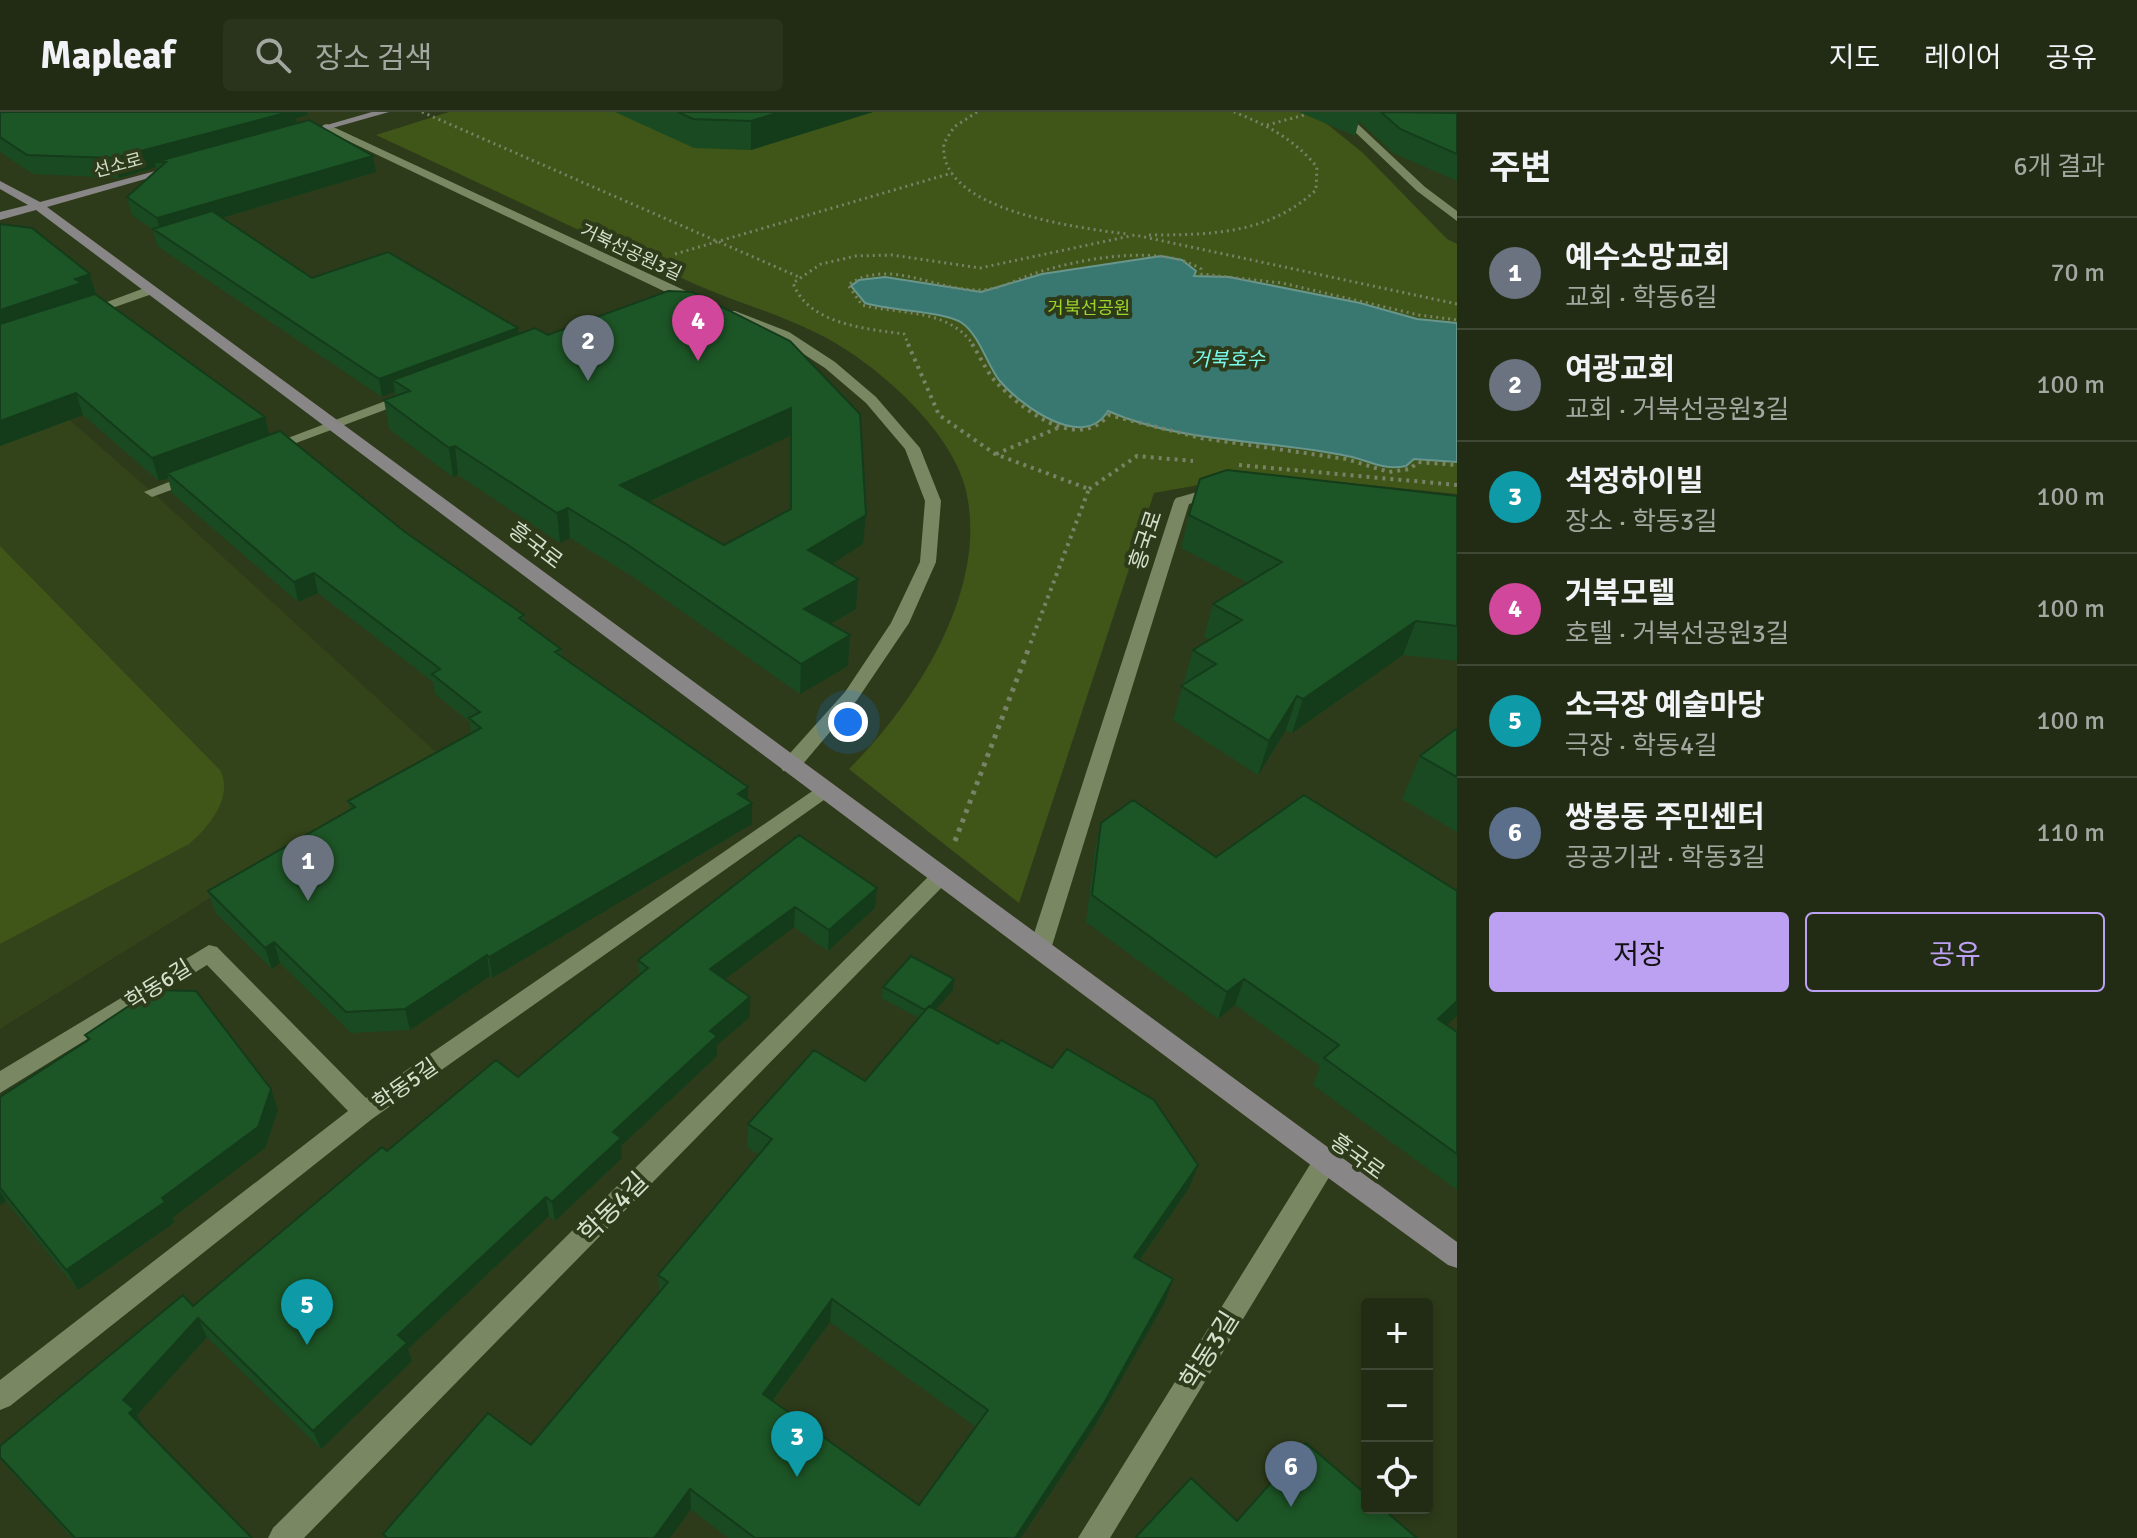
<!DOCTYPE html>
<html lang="ko">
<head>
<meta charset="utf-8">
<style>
  :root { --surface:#222c14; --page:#2a341d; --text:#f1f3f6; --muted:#a2a7a0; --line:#3f4834; --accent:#bca0f2 }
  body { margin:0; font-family:Signika,"Noto Sans KR",sans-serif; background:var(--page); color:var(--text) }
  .controls { position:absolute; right:24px; bottom:24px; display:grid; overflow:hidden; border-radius:8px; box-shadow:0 4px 12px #0003 }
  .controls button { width:72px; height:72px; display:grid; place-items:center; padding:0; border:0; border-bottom:2px solid var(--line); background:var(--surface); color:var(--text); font:40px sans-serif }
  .you { position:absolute; left:848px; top:610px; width:28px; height:28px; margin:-20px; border:6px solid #fff; border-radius:50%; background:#1a73e8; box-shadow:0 0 0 12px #1a73e833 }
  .badge { display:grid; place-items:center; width:52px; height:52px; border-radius:50%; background:var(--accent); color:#fff; font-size:26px; font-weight:700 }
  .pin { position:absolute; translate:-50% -66px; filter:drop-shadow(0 2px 4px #0008) }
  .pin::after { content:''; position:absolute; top:42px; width:28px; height:24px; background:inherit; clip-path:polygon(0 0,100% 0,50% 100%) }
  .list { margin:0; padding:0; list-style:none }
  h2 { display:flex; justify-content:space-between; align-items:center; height:104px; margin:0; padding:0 32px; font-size:34px }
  h2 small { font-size:26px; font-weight:400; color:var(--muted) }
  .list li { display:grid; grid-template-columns:52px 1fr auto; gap:24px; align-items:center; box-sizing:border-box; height:112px; padding:0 32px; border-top:2px solid var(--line) }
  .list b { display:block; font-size:30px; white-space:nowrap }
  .list p { margin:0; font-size:26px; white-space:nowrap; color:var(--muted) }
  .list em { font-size:26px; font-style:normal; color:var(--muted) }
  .actions { display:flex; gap:16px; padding:24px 32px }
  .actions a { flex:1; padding:18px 0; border:2px solid var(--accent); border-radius:8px; text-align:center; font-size:28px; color:var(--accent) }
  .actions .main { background:var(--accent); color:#111 }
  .icon { flex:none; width:44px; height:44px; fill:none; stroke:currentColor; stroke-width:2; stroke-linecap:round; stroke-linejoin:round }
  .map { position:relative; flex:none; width:1457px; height:1426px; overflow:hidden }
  header { display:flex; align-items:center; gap:48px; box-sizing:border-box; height:112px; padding:0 40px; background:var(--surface); border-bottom:2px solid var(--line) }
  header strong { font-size:38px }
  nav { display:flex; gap:44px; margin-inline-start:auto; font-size:28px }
  .search { width:560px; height:72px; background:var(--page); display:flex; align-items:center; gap:20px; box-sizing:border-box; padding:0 28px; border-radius:8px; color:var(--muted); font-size:30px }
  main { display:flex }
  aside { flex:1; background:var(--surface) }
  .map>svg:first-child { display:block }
  .built { fill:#33431a }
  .green { fill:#405619 }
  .water { fill:#397771; stroke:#68968c; stroke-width:2 }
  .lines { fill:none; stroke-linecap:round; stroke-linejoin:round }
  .path-far2 { stroke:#778267; stroke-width:3; stroke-dasharray:2 4; stroke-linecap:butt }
  .path-far1 { stroke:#778267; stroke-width:4; stroke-dasharray:3 5; stroke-linecap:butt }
  .path { stroke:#778267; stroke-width:5; stroke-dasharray:4 6; stroke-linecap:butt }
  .street { fill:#798863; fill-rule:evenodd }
  .secondary { fill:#898687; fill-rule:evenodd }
  .wall { fill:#194a21; fill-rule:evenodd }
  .shaded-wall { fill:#143c1b }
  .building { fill:#1d5626; stroke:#143c1b; stroke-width:2; fill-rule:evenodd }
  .labels { text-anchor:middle; stroke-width:8; stroke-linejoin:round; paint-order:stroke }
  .far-street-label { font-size:18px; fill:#d6dfcb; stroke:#2e3b1a }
  .far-park-label { font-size:18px; fill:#9fd42b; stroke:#2e3b1a }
  .far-water-label { font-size:20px; font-style:italic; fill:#7bfaed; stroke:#2e3b1a }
  .street-label { font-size:22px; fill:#d6dfcb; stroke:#2e3b1a }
  .near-street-label { font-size:26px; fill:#d6dfcb; stroke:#2e3b1a }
</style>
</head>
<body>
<header>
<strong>Mapleaf</strong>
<div class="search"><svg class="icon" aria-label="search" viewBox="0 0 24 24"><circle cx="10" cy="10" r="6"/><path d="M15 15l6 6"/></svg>장소 검색</div>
<nav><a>지도</a><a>레이어</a><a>공유</a></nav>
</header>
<main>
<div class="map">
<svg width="1457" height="1426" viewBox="0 0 1457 1426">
  <rect width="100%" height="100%" fill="#2e3b1a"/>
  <!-- built -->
  <path class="built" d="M0 247 152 380 439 643 0 917Z"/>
  <!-- green -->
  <path class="green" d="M449 0H1312L1363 41 1447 127 1457 132V382L1260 362 1154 381 1019 791 849 657C917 590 993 471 964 371 948 319 889 265 845 237 796 205 736 192 684 167 581 119 479 71 376 23Z
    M0 434 220 658C234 685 209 715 189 732L0 832Z"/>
  <!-- water -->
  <path class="water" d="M1161 144 1182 148 1196 159 1194 164 1229 165 1360 191 1417 207 1457 211V350L1414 347 1406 354C1382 359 1369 348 1347 344 1268 327 1183 332 1108 299 1083 340 1020 293 999 268 987 252 979 223 962 211 944 199 890 199 865 191L851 174 859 168 885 165 981 180 1042 162Z"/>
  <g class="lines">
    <!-- path-far2 -->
    <path class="path-far2" d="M422 0 799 165
      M977 0 954 15 944 31C936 99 1080 116 1127 122
      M1267 13 1308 2
      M1149 123C1211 123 1269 122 1316 78L1317 55C1294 27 1267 13 1234 0
      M675 142 952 61
      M909 234 904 222C866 217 808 212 793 171L821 152 856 144 892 143 980 156 1135 123 1457 192
      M974 234C949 196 901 203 862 193L848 173C888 145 936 179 980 178 998 178 1016 168 1033 162 1078 147 1159 131 1201 157V162L1282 171 1419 203 1457 208"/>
    <!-- path-far1 -->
    <path class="path-far1" d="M908 232 939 303 995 342 1089 377 1029 535
      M972 232C980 244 986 259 996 270 1022 298 1077 340 1109 303L1201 326 1346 347 1389 360 1410 357 1418 350 1457 353
      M996 342 1060 315
      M1239 353 1457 373
      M1089 377 1137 344 1193 349"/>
    <!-- path -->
    <path class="path" d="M955 729 1030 533"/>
    <!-- street -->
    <path class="street" d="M1334 0H1345L1425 75 1457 99V109L1417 79Z
      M327 12 701 186 703 189 691 192 323 17V13Z
      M150 174 155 175V181L92 203 80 200Z
      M725 199H735L789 220 835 250 876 285 920 336 941 389 936 450 909 511 857 588 797 659H783L780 654 783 649 845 580 891 511 920 450 925 389 905 337 866 291 825 256 779 226 725 205Z
      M409 280 416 284 414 287 272 340H262L259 337Z
      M196 359 201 361V367L152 385 144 380Z
      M1218 374 1226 379 1224 382 1189 392 1051 837 1048 843H1032L1029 837 1174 389 1176 386Z
      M824 671 831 673 834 678 831 683 372 1007 10 1294 0 1298V1268L348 999 207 853 0 981V959L209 833 217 835 366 986Z
      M942 756 949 758 952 763 949 768 304 1426H268L273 1416 935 758Z
      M1325 1040 1334 1043 1337 1050 1334 1057 1110 1426H1078L1316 1043Z"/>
    <!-- secondary -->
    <path class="secondary" d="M372 0H389L297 26 292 23Z
      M174 54 184 56 47 95 1457 1130V1156L1448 1153 1316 1057 36 98 0 108V100L28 93 0 77V69L40 90Z"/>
  </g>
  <!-- wall -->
  <path class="wall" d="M0 0H307L308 3 296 6 297 11 376 60 222 106 312 166 518 216 519 222 790 229 863 432 832 452 856 497 830 512 848 554 800 582 630 463 570 426 560 431 458 363 453 365 389 317 384 288 396 284 395 280 382 285 157 134 153 118 132 103 127 85 157 59 156 55 119 66 33 62 0 40ZM790 324V397L724 433 649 390Z
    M615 0H873L751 38 694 36Z
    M1299 0H1457V69L1393 41 1359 9 1355 24Z
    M0 112 90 162 96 182 265 305 269 323 524 503 525 510 561 537 562 545 752 691V712L492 866 490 864 410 918 351 921 280 851 272 857 215 800 208 779 350 698 348 689 471 621 470 610 435 582 433 570 318 481 298 490 172 381 168 366 159 369 83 303 0 334Z
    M1457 384V549L1403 543 1292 621 1286 618 1258 663 1173 608 1193 538 1209 528 1204 525 1213 492 1248 471 1181 436 1189 403Z
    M1457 616V720L1402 687 1420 644Z
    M1101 711 1216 745 1457 779V904L1447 913 1457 920V1078L1313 973 1320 954 1235 893 1218 907 1086 810 1095 737Z
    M799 723 875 796 828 839 794 815 725 867 750 885V905L717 933V944L621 1034 622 1046 555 1109 549 1104 408 1237 412 1249 321 1337 207 1225 137 1303 144 1316 252 1426H72L8 1356 0 1346V1334L193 1194 387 1039 518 965 639 863 638 848Z
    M883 875 953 878 935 898 1198 1053 1189 1076 1140 1148 1165 1190 1096 1312 1021 1426H728L691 1397 670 1426H384L383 1422 531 1333 659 1180 658 1163 759 1043 747 1035 748 1012 865 969 919 906 881 886ZM830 1210 976 1315 919 1393 773 1289Z
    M85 923 278 998 265 1036 172 1106 175 1110 78 1178 6 1089 0 1093V985L88 929Z"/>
  <!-- shaded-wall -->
  <path class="shaded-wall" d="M283 0H307L308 3 296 6 298 17 166 50H155L156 55 119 66 114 46Z
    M780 0H873L751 38V9Z
    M373 44 376 60 161 124 157 106Z
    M90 162 96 183 0 222V198L75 167Z
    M518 216 520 234 393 268 395 280 382 285 379 267Z
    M76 281 83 303 0 334V309Z
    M791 296 790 324 622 402 620 373Z
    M265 305 270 327 167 361 168 366 159 369 152 346Z
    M455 334 458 363 453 365 449 336Z
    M568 396 570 426 560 431 557 401Z
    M866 403 863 432 807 468 808 438Z
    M314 461 318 481 298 490 294 470Z
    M858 467 856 497 803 528 804 497Z
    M1416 509 1403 543 1292 621 1303 587Z
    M850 523 848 554 800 582 801 552Z
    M1297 584 1286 618 1258 663 1269 629Z
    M748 675V694L752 691V712L492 866 489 845Z
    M877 776 875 796 828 839 829 818Z
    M795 795 794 815 711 878 710 857Z
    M274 830 280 851 272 857 265 836Z
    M487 843 490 864 410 918 405 897Z
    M954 867 953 878 925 910 927 899Z
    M1244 867 1235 893 1218 907 1227 880Z
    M750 885V905L717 933V944L621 1034 622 1046 555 1109 552 1090 613 1020 710 919Z
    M1457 889V904L1425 933 1438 907Z
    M271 977 278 998 265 1036 172 1106 175 1110 78 1178 66 1158 162 1086Z
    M1198 1053 1189 1076 1126 1168 1134 1145Z
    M0 1079 6 1089 0 1093Z
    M546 1085 549 1104 408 1237 412 1249 321 1337 313 1319 398 1223Z
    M1173 1167 1165 1190 1096 1312 1021 1426H1015Z
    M832 1187 830 1210 762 1303 763 1282Z
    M198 1206 207 1225 137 1303 144 1315 129 1301 123 1288Z
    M690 1377 691 1397 670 1426H654Z"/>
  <!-- building -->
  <path class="building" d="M0 0H289L114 46 27 43 0 25Z
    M678 0H780L751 9 693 7Z
    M1381 0 1457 1V42L1400 17Z
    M309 8 373 44 157 106 127 85 166 50H155Z
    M212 99 312 166 388 140 518 216 379 267 153 117Z
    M0 112 32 116 90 162 75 167 81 171 0 198Z
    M668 179 692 180 790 229 860 302 866 403 808 438 858 467 804 497 850 523 801 552 628 433 568 396 557 401 455 334 449 336 384 288 410 279 393 268 535 216 548 223ZM791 296V397L724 433 620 373Z
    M95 182 265 305 152 346 76 281 0 309V212Z
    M280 319 405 420 524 503 519 506 561 537 555 540 748 675 738 682 752 691 489 845 487 843 405 897 346 900 274 830 265 836 208 779 355 695 348 689 481 616 469 606 480 600 432 562 440 557 314 461 294 470 167 361Z
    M1227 358 1457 384V514L1416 509 1303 587 1297 584 1269 629 1181 574 1216 552 1193 538 1242 508 1213 492 1282 450 1189 403 1200 367Z
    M1457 616V665L1420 644Z
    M1304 683 1457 779V889L1438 907 1457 920V1042L1324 946 1339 933 1244 867 1227 880 1092 783 1101 711 1133 688 1216 745Z
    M799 723 877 776 829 818 795 795 710 857 750 885 710 919 717 924 613 1020 621 1026 552 1090 546 1085 398 1223 407 1231 313 1319 198 1206 123 1288 134 1297 129 1301 252 1426H75L0 1345V1334L183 1183 193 1194 382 1035 387 1039 496 948 518 965 648 856 638 848Z
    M911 844 954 867 930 895 929 894 925 898 883 875Z
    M153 878 196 879 271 977 258 1015 162 1086 165 1090 66 1158 0 1076V985L90 927 85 923Z
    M929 894 998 932 1001 928 1052 956 1067 937 1154 988 1198 1053 1134 1145 1173 1167 1104 1291 1015 1426H755L690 1377 654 1426H387L383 1422 488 1301 531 1333 668 1170 658 1163 772 1027 748 1012 814 938 865 969ZM832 1187 988 1298 919 1393 763 1282Z
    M1306 1331 1367 1383V1396H1382L1417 1426H1137L1136 1425 1191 1366 1237 1409Z"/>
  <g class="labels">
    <!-- far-street labels -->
    <g class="far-street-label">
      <text transform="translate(118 53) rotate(-15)" y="6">선소로</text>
      <text transform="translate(631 140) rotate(25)" y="6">거북선공원3길</text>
    </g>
    <!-- far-park labels -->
    <g class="far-park-label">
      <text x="1089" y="202">거북선공원</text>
    </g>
    <!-- far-water labels -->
    <g class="far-water-label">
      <text x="1228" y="254">거북호수</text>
    </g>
    <!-- street labels -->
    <g class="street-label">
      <text transform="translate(1145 428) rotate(-72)" y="8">흥국로</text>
      <text transform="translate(536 433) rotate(37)" y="8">흥국로</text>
      <text transform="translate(158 872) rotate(-32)" y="8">학동6길</text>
      <text transform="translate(405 972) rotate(-35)" y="8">학동5길</text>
      <text transform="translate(1358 1044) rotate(36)" y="8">흥국로</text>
    </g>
    <!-- near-street labels -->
    <g class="near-street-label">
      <text transform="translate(613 1095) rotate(-45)" y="9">학동4길</text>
      <text transform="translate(1209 1238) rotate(-58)" y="9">학동3길</text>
    </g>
  </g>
</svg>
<div class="controls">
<button>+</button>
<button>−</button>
<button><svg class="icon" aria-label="locate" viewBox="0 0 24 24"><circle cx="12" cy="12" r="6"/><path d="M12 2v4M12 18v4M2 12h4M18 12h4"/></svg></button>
</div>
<div class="you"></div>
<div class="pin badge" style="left:308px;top:789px;background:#6b7280">1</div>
<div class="pin badge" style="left:588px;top:269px;background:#6b7280">2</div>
<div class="pin badge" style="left:797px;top:1365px;background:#0f9aa8">3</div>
<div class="pin badge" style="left:698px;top:249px;background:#d1479c">4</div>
<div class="pin badge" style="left:307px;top:1233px;background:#0f9aa8">5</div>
<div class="pin badge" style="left:1291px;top:1395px;background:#5c6f8a">6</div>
</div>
<aside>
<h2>주변<small>6개 결과</small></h2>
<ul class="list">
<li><span class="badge" style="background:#6b7280">1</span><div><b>예수소망교회</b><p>교회 · 학동6길</p></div><em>70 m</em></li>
<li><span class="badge" style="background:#6b7280">2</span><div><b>여광교회</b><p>교회 · 거북선공원3길</p></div><em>100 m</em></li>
<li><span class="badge" style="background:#0f9aa8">3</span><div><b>석정하이빌</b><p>장소 · 학동3길</p></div><em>100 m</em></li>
<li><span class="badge" style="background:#d1479c">4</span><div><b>거북모텔</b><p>호텔 · 거북선공원3길</p></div><em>100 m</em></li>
<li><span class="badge" style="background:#0f9aa8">5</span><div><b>소극장 예술마당</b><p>극장 · 학동4길</p></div><em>100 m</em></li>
<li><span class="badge" style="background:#5c6f8a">6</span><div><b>쌍봉동 주민센터</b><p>공공기관 · 학동3길</p></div><em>110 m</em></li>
</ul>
<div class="actions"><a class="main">저장</a><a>공유</a></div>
</aside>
</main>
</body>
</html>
